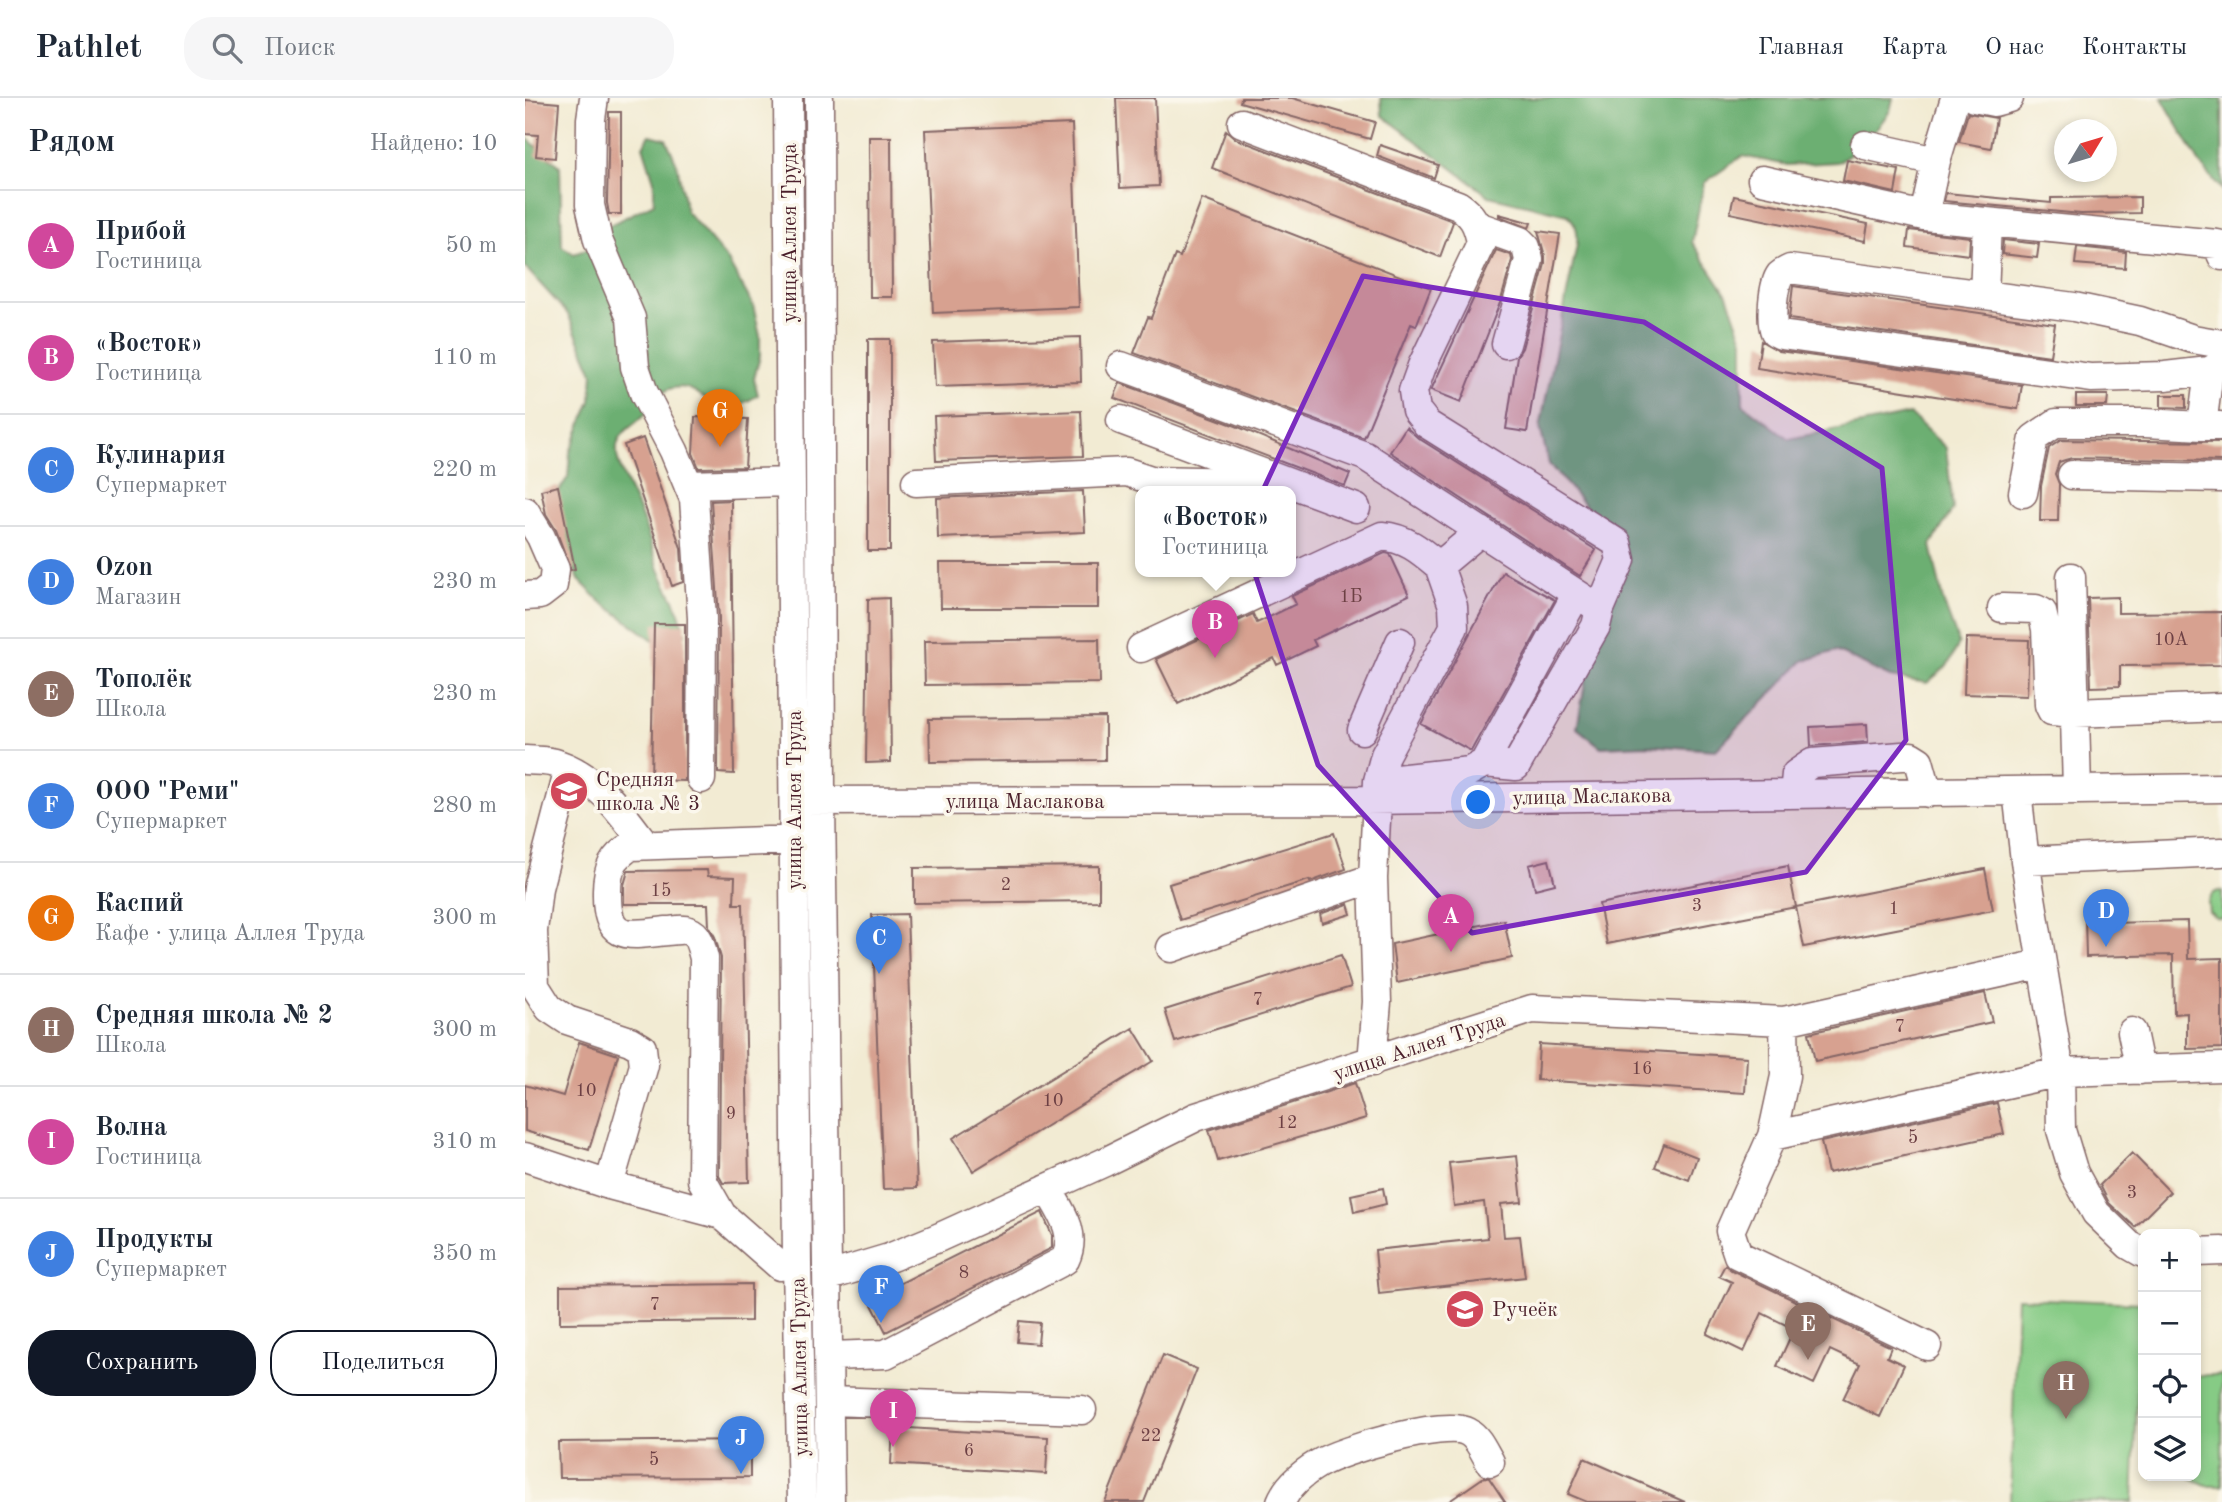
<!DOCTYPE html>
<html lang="ru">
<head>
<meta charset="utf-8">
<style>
  :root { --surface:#fff; --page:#f6f6f7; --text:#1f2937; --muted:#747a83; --line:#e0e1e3; --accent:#111827 }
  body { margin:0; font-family:"Old Standard TT",serif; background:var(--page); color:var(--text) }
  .controls { position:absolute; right:21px; bottom:21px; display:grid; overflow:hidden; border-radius:14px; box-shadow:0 4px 10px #0003 }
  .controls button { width:63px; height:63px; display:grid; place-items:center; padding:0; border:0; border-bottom:2px solid var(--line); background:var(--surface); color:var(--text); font:35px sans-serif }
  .compass { position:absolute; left:1529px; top:21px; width:63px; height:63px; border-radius:50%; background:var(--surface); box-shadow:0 4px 10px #0003; rotate:52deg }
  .you { position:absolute; left:954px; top:705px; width:24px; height:24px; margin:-18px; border:5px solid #fff; border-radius:50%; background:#1a73e8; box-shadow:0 0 0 10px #1a73e833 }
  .badge { display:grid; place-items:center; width:46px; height:46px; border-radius:50%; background:var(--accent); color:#fff; font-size:23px; font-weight:700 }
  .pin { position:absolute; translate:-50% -58px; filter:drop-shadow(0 2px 4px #0008) }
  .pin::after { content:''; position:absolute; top:37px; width:24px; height:21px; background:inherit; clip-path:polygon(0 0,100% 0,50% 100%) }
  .popup { position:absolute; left:610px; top:388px; width:161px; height:91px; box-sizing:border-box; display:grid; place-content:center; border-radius:14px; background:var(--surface); filter:drop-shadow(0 2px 5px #0005); font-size:23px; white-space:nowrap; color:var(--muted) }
  .popup b { font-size:26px; color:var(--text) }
  .popup::after { content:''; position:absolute; left:50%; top:100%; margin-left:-14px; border:14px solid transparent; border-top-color:var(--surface) }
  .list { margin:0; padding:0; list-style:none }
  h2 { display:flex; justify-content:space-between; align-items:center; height:91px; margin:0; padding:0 28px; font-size:30px }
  h2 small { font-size:23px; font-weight:400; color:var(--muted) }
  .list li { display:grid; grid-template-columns:46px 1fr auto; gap:21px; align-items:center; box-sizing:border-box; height:112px; padding:0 28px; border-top:2px solid var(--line) }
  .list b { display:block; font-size:26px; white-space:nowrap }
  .list p { margin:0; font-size:23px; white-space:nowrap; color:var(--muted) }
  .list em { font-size:23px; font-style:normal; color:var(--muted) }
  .actions { display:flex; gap:14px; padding:21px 28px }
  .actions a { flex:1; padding:16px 0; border:2px solid var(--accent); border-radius:28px; text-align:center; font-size:24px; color:var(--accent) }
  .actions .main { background:var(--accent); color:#fff }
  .icon { flex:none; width:38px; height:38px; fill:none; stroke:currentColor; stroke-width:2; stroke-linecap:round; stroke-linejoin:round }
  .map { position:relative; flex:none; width:1697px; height:1404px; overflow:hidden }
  header { display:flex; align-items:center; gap:42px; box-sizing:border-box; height:98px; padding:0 35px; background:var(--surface); border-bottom:2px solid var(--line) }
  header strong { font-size:33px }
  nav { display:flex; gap:38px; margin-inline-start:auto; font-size:24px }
  .search { width:490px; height:63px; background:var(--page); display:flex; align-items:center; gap:18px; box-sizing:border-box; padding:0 24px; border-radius:28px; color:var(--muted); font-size:26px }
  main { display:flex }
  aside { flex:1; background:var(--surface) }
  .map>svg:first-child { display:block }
  .green { fill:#86cb85; stroke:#687558; stroke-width:2 }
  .forest { fill:#6caf72; stroke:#5b674e; stroke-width:2 }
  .building { fill:#d7a190 }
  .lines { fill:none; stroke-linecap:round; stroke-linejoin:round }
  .minor-casing { stroke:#856666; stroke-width:31 }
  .minor { stroke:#fff; stroke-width:28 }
  .marked { fill:#7b2cbf; fill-opacity:0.2; stroke:#7b2cbf; stroke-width:5; stroke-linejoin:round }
  .labels { text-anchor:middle; stroke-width:7; stroke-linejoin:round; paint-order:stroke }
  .number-label { font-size:18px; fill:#6d4044 }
  .street-label { font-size:21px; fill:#4a1f2b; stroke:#fbf7ec }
  .poi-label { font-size:21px; fill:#4a1f2b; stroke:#fbf7ec; text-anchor:start }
</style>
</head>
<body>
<header>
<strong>Pathlet</strong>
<div class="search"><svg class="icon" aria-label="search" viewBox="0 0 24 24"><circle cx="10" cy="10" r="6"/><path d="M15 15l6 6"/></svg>Поиск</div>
<nav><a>Главная</a><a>Карта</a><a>О нас</a><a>Контакты</a></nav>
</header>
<main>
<aside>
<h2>Рядом<small>Найдено: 10</small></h2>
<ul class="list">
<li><span class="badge" style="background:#d1479c">A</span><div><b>Прибой</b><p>Гостиница</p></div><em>50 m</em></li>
<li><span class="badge" style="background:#d1479c">B</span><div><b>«Восток»</b><p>Гостиница</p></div><em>110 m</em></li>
<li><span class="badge" style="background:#3f7fe0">C</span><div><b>Кулинария</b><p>Супермаркет</p></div><em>220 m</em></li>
<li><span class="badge" style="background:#3f7fe0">D</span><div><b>Ozon</b><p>Магазин</p></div><em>230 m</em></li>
<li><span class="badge" style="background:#8d6e63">E</span><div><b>Тополёк</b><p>Школа</p></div><em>230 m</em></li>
<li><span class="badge" style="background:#3f7fe0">F</span><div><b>ООО &quot;Реми&quot;</b><p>Супермаркет</p></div><em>280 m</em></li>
<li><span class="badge" style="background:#e8710a">G</span><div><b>Каспий</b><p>Кафе · улица Аллея Труда</p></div><em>300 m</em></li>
<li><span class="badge" style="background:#8d6e63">H</span><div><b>Средняя школа № 2</b><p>Школа</p></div><em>300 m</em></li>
<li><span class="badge" style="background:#d1479c">I</span><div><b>Волна</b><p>Гостиница</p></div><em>310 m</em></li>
<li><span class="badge" style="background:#3f7fe0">J</span><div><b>Продукты</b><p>Супермаркет</p></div><em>350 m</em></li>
</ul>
<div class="actions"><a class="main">Сохранить</a><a>Поделиться</a></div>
</aside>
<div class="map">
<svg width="1697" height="1404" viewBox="0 0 1697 1404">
  <rect width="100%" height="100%" fill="#fbf7ec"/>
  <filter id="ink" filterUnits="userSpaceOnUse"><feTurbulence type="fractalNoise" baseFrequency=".0143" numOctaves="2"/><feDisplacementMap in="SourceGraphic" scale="14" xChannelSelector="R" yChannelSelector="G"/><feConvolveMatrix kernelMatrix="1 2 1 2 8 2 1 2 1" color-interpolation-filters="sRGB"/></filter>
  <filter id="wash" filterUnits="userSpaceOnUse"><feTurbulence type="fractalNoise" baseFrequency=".00686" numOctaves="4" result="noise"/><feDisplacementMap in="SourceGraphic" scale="28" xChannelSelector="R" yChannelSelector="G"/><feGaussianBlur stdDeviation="1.57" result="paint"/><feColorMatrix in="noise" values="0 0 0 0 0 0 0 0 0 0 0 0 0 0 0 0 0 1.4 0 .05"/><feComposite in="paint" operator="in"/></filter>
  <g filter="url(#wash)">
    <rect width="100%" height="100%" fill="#f2ebd3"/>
    <!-- green -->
    <path class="green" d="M277 14H282L280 199H275Z
      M278 235H283L286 665H281Z
      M1693 793 1697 794V820H1692L1684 814 1683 804 1687 796Z
      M1492 1200 1616 1205 1608 1404H1485Z
      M1683 1277H1697V1388H1683L1662 1378H1671V1279Z"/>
    <!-- forest -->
    <path class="forest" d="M856 0H1368L1365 13 1338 48 1313 64 1262 67 1217 58 1179 85 1167 144 1202 197 1218 242V306L1264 341 1385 316 1421 350 1428 411 1406 447 1418 503 1434 546 1422 568 1402 585 1365 579 1311 553 1278 563 1191 652 1122 647 1076 649 1052 630 1065 557 1094 482 1072 421 1024 366 1015 330 1052 146C1053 133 1052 127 1043 117L964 98 857 17Z
      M1637 0H1697V92L1674 64Z
      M125 37 141 41 152 66 161 113 202 161 228 207 235 238V258L229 281 233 297C184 330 178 279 144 291 134 295 129 307 122 314 114 324 97 332 93 344 86 363 111 402 117 420 124 437 128 454 134 471 138 481 143 490 148 500 154 510 156 524 160 536L145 547 127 541 75 503 54 482 32 430 30 399 43 379 45 354 66 303 68 275 43 216 0 169V39L35 68 37 148 49 156 62 151 79 130 129 105V83L118 48Z"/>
    <g id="blocks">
      <!-- building -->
      <path class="building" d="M591 0H630L634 88 595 90Z
        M716 0H767L850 24 845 41 715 4Z
        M0 2 34 5 30 60 11 58 13 37 0 36Z
        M84 14H96V116H84L82 105Z
        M1443 15 1471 20 1466 50 1434 44Z
        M547 26 554 209 408 215 400 32Z
        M701 32 711 41 925 122 928 124 915 159 687 70Z
        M344 39H366L367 199H345Z
        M855 47 913 67 909 80 852 58Z
        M1322 62 1374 72 1370 95 1318 83Z
        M1421 95 1526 105V100L1615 99V115L1556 116 1419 103Z
        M1209 98 1343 126 1340 143 1205 115Z
        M677 101 906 190 891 228 886 226 839 340 609 255 623 219 626 220 650 157 655 159Z
        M974 116 1006 125 1004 130 974 118Z
        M1384 132 1445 139 1444 157 1382 149Z
        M1013 133 1035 136 1002 334 981 331 992 258 997 250 1020 166V158Z
        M1478 142 1514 146 1512 160 1477 156Z
        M1552 149 1601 154 1600 170 1550 166Z
        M971 152 986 157 987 162 976 202 936 304 906 292Z
        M1268 188 1530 226 1525 258 1264 221Z
        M555 239 556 284 410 289 408 244Z
        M343 241H365V453H343Z
        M1236 243 1254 253 1497 287 1493 311 1232 270Z
        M595 285 711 328 825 376 820 388 589 300Z
        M1551 297H1583L1582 308H1551Z
        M1636 297H1661V310L1636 309Z
        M556 313 558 358 411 363 409 318Z
        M170 319 223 321 220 369 174 370 168 355Z
        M881 329 893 340 1071 452 1055 478 865 354Z
        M118 340 156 450 158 484 147 488 99 347Z
        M1536 342 1697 344V363L1547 360 1540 362 1534 364 1530 376 1534 386 1533 423H1515L1516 388 1524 350Z
        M33 388 50 471 46 472 31 432 21 416 16 392Z
        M558 393 560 434 413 440 412 400Z
        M206 402 209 676 193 675 194 520 186 403Z
        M860 455 865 456 884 497 788 542 791 548 752 567 749 560 653 606 631 561 728 516 732 525 771 506 767 498Z
        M415 465H573V510H416Z
        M978 474 1030 502 946 653 896 626Z
        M1593 499V515L1697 514V567L1595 568V588L1566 589 1563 500Z
        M364 500 366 664 341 665 343 501Z
        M129 526H160V683L126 682Z
        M1441 540 1504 542 1502 598 1439 596Z
        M574 541 575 585 400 587 399 543Z
        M580 619V662L405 664 404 621Z
        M1342 626 1343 644 1286 648 1285 629Z
        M809 735 821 771 785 784 784 782 655 822 644 786Z
        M1024 762 1030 786 1010 791 1004 767Z
        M574 768V803L389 805V770Z
        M1263 768 1271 809 1082 846 1074 806Z
        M1460 771 1468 812 1279 849 1271 809Z
        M182 772 183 778 210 779 209 806H218L224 1084 198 1085 194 1078 196 860 190 839 184 828 183 806H99V787L103 773Z
        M823 806 826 816 797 825 795 816Z
        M382 816 392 1090 358 1091 347 817Z
        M1586 817V825L1662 823 1663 861 1697 860V950L1662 951V915L1649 916 1648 857 1561 859 1560 818Z
        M979 822 987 860 872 885 867 846Z
        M816 857 826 889 650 944 640 912Z
        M1460 895 1467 924 1290 963 1284 935Z
        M608 930 628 963 448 1073 428 1040Z
        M54 944 93 957 64 1052 0 1033V987L38 998Z
        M1014 946 1222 959 1220 995 1012 982Z
        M830 985 841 1020 693 1063 684 1032Z
        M1472 1005 1479 1036 1303 1075 1296 1044Z
        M1139 1046 1172 1059 1164 1082 1130 1069Z
        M1607 1055 1645 1094 1610 1129 1584 1105 1575 1087Z
        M992 1058 997 1104 976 1106 979 1139 995 1138 1000 1179 854 1195 850 1152 963 1140 959 1104 929 1108 924 1065Z
        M858 1090 861 1106 829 1114 826 1097Z
        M517 1114 527 1137V1150L361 1234 344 1201Z
        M1200 1167 1206 1172 1366 1249 1362 1259 1379 1267 1355 1319 1318 1301 1335 1266 1305 1252 1289 1286 1252 1268 1269 1231 1237 1215 1219 1254 1182 1236 1207 1184 1194 1178Z
        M226 1186V1223L35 1225V1188Z
        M494 1223 515 1225 513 1246 492 1244Z
        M638 1257 672 1271 619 1404H580Z
        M368 1329 523 1339 521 1376 366 1366Z
        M225 1342V1379L34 1380 33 1344Z
        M1059 1360 1160 1404H1062L1043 1396Z
        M959 1379 964 1380 980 1404H923Z"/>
    </g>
  </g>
  <g filter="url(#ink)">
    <use href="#blocks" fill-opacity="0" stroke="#856666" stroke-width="2"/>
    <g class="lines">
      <!-- minor casing -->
      <g class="minor-casing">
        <path id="minor" d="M69 0 66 21 65 107 73 142 106 220 110 269 119 295 149 353 169 401 177 520 176 681
          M263 0 272 1167 277 1404
          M294 0 296 703 305 1404
          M1449 0 1469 4 1484 0
          M1340 47 1411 63
          M1237 82 1399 118 1692 146 1697 158
          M1399 118 1411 63 1430 0
          M953 128 995 143 1001 149 1004 162 981 246
          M1459 197 1462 125
          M596 268 840 358 1075 511 1096 462 1092 445 902 326 891 312 888 293 897 268 956 145C953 127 948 117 933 107L717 25
          M1684 273 1640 278 1566 280 1256 237 1250 234C1245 223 1248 186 1255 177 1258 174 1261 173 1265 171L1549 209 1615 223 1668 241 1697 246
          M596 322 831 410
          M1695 328H1677L1684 273 1697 266
          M1547 377 1697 380
          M391 384 602 374 626 382 720 384
          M163 387 266 384
          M1498 395 1509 340 1531 325H1620L1677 328
          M0 413 16 439 30 471 28 487 15 497 0 498
          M1546 479 1552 691
          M1477 510 1511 511 1517 514 1521 531 1524 607 1527 613 1550 615 1697 609
          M616 550 857 438C881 440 896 453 914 468L956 433
          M837 632 875 544
          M0 662C10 663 23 662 33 666 72 679 97 715 120 746
          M959 665 1045 508
          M44 671 13 790 8 833 10 888 24 910 42 922 105 943 117 950 119 967 84 1087
          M853 683 945 673 959 665 991 668 1071 528 1075 511
          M1492 693 1500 763 1535 974 1536 1032 1549 1075 1571 1115 1604 1147 1618 1155
          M1269 696 1271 676 1287 665 1377 658H1386L1394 663 1403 695
          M269 703 841 702 1697 690
          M1500 763 1697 754
          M646 850 848 780
          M1259 923 1260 978 1247 1038 1205 1133 1213 1157 1402 1248
          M1607 934 1615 972
          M847 964 852 904 848 780 853 683 860 657 929 529 928 508 914 468
          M1247 1038 1535 974 1697 969
          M0 1059 84 1087 197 1117
          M1671 1154 1697 1153
          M255 1168 197 1117 177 1082 179 860C176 850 175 837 164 833 157 830 149 833 142 833 101 838 81 843 82 793 82 771 88 759 106 748L269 742
          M304 1178 364 1160 415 1139 580 1064 671 1019 1007 911 1259 923 1516 866
          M305 1258 361 1256 540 1162C553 1135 536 1114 522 1090
          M305 1303 557 1312
          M756 1404C763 1387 778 1375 793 1366 816 1352 920 1321 943 1334 953 1339 959 1354 965 1364"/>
      </g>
      <!-- minor -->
      <use href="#minor" class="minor"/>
    </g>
  </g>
  <!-- marked area -->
  <path class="marked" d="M838 178 1119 224 1357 370 1381 642 1281 774 947 835 793 667 717 437Z"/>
  <!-- icons -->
  <defs>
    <g id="school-disc" transform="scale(2.0125)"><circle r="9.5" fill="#d1495b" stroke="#fbf7ec"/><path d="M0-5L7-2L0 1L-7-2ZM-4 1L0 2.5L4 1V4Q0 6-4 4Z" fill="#fff"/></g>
  </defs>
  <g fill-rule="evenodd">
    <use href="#school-disc" x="44" y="693"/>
    <use href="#school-disc" x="940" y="1211"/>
  </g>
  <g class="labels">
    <!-- number labels -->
    <g class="number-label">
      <text x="826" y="504">1Б</text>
      <text x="1646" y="547">10А</text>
      <text x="481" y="792">2</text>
      <text x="136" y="798">15</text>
      <text x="1172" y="813">3</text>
      <text x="1369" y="816">1</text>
      <text x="733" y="907">7</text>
      <text x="1375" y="934">7</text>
      <text x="1117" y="976">16</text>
      <text x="61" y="998">10</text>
      <text x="528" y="1008">10</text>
      <text x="206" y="1021">9</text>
      <text x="762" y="1030">12</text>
      <text x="1388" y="1045">5</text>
      <text x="1607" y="1100">3</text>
      <text x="439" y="1180">8</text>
      <text x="130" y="1212">7</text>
      <text x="626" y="1343">22</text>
      <text x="444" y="1358">6</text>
      <text x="129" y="1367">5</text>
    </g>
    <!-- street labels -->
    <g class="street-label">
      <text transform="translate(264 135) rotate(-90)" y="7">улица Аллея Труда</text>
      <text transform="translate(1067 698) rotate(-1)" y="7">улица Маслакова</text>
      <text transform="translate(269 702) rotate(-90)" y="7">улица Аллея Труда</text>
      <text x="500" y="710">улица Маслакова</text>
      <text transform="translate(894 948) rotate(-18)" y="7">улица Аллея Труда</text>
      <text transform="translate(274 1269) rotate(-91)" y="7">улица Аллея Труда</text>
    </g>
    <!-- poi labels -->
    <g class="poi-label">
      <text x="71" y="688">Средняя<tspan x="71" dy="24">школа № 3</tspan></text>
      <text x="967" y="1218">Ручеёк</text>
    </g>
  </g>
</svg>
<div class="controls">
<button>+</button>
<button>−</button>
<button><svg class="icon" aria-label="locate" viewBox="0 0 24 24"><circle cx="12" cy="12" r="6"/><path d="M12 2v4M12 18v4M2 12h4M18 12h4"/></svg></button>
<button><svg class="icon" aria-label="layers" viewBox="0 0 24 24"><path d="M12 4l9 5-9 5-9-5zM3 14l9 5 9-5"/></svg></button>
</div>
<svg class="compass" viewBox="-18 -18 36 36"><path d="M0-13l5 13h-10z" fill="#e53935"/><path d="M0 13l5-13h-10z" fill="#747a83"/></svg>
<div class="you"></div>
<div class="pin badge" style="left:926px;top:854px;background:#d1479c">A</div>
<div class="pin badge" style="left:690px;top:560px;background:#d1479c">B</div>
<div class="popup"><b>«Восток»</b>Гостиница</div>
<div class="pin badge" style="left:354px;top:876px;background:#3f7fe0">C</div>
<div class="pin badge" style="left:1581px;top:849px;background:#3f7fe0">D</div>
<div class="pin badge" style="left:1283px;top:1262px;background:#8d6e63">E</div>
<div class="pin badge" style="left:356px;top:1225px;background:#3f7fe0">F</div>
<div class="pin badge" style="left:195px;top:349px;background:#e8710a">G</div>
<div class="pin badge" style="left:1541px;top:1321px;background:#8d6e63">H</div>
<div class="pin badge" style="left:368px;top:1349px;background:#d1479c">I</div>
<div class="pin badge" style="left:216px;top:1376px;background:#3f7fe0">J</div>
</div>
</main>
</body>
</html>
